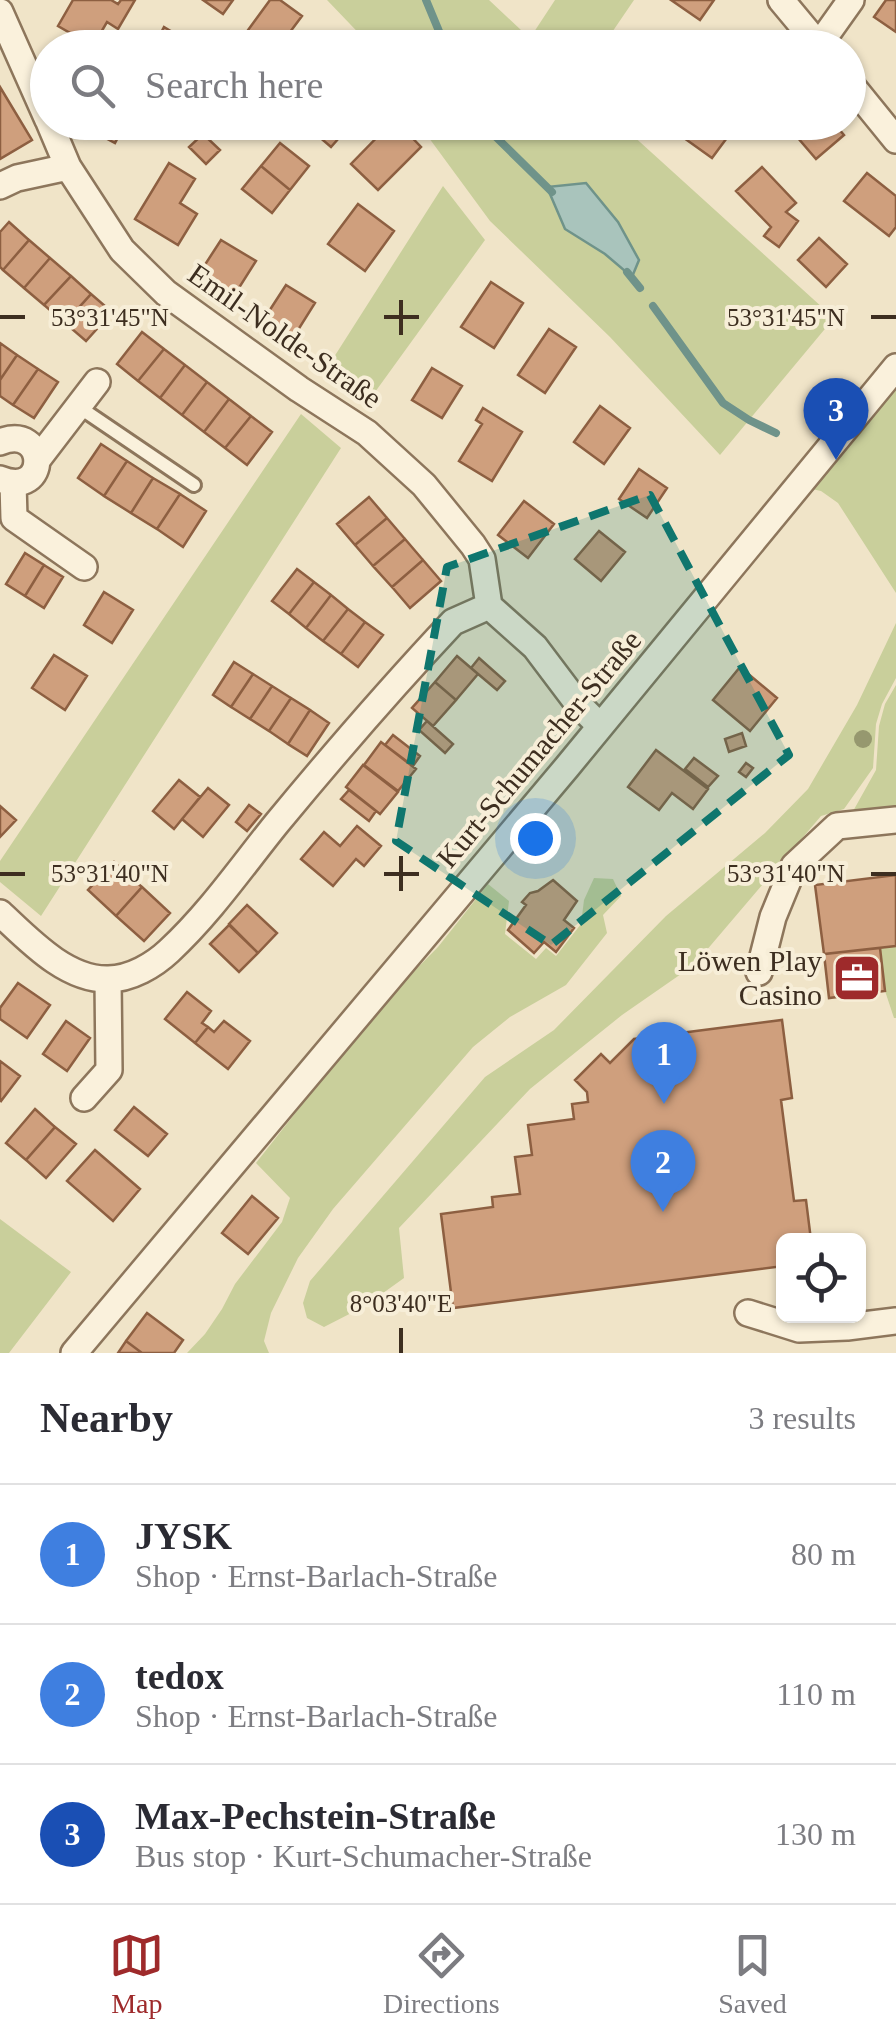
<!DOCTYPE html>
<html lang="en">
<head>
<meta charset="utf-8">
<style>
  :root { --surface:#fff; --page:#f2f2f3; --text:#2b2b33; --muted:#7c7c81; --line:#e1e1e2; --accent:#9e2a2b }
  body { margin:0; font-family:"Times New Roman",serif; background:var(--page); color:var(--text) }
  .controls { position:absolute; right:30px; bottom:30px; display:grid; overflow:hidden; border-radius:15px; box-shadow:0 2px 8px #0004 }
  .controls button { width:90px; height:90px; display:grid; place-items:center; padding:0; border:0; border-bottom:2px solid var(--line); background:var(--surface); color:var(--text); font:50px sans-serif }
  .you { position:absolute; left:535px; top:838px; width:35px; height:35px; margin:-25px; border:8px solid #fff; border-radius:50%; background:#1a73e8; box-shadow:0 0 0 15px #1a73e833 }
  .badge { display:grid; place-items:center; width:65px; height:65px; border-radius:50%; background:var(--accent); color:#fff; font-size:32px; font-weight:700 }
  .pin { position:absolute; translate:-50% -82px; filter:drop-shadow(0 2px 5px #0008) }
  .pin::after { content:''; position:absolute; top:52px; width:35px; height:30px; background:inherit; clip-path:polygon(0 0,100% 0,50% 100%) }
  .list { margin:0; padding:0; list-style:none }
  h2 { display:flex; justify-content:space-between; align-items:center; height:130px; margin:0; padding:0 40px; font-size:42px }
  h2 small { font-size:32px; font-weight:400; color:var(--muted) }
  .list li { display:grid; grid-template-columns:65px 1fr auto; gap:30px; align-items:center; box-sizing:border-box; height:140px; padding:0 40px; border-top:2px solid var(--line) }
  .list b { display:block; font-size:38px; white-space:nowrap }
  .list p { margin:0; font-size:32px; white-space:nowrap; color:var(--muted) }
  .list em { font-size:32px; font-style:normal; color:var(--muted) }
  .icon { flex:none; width:55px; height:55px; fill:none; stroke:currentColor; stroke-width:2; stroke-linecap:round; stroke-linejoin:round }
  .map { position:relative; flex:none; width:896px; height:1353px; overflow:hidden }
  .search { position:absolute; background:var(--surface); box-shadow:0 2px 8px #0004; left:30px; right:30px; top:30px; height:110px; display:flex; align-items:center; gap:25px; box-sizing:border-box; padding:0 35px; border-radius:55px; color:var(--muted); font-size:38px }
  .sheet { height:550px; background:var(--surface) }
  nav { display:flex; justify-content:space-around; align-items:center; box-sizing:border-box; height:140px; border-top:2px solid var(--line); background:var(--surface); font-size:28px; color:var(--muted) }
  nav a { display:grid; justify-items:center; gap:5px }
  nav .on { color:var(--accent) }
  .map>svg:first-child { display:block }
  .green { fill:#c9cf9b }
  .water { fill:#a9c4bc; stroke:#6f938a; stroke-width:2.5 }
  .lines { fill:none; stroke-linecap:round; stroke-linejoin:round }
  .stream { stroke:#6f938a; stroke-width:8 }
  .building { fill:#cf9f7d; stroke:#8d5f41; stroke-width:2.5 }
  .service-casing { stroke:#8d765c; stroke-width:18 }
  .minor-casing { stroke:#8d765c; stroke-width:30 }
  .service { stroke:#faf1dc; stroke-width:12 }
  .minor { stroke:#faf1dc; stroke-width:25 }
  .tree { fill:#96986f }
  .marked { fill:#0f766e; fill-opacity:0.2; stroke:#0f766e; stroke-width:8; stroke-dasharray:20 12; stroke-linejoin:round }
  .ticks { fill:none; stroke:#3d2e20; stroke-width:4 }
  .labels { text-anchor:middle; stroke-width:8; stroke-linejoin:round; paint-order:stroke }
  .street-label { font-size:30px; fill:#3d2e20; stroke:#f7eed8 }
  .poi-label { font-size:30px; fill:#3d2e20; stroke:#f7eed8; text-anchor:end }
  .ticks-label { font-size:25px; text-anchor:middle; fill:#3d2e20; stroke:#f7eed8; stroke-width:8; stroke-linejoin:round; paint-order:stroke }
</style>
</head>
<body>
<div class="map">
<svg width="896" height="1353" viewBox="0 0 896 1353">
  <rect width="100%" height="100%" fill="#f0e4c8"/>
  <!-- green -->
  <path class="green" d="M327 0H489L539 47H372Z
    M555 0H634L602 47H554L534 32Z
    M418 123H619L834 318 720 455 610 337 490 221Z
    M443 186 485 240 370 399 327 368Z
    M896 367V593L838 503 821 491 798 486Z
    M301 414 341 448 41 916 0 882V861Z
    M896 623V678L882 704 876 724 873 768 844 809 821 816 694 965 622 1015 530 1089 399 1228 404 1278 365 1306 324 1327 307 1318 303 1303 310 1281 485 1077 554 1030 666 916 765 833 808 789 857 705Z
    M896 685V808L852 813 876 770 879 726 885 704Z
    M594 878 613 879 621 896 603 915 607 933 566 985 510 1017 473 1047 333 1209 298 1258 271 1313 264 1341 269 1353H187L205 1334 222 1309 235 1284 282 1222 290 1198 256 1163 378 1008 438 947 488 884 509 901 505 934 536 959 546 948 556 956 581 924 584 900Z
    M896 946V1018H894L885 991 880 948Z
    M0 1219 71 1272 9 1353H0Z"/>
  <!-- water -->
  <path class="water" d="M586 183 618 222 639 260 632 277 605 254 565 229 547 187Z"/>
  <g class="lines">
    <!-- stream -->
    <path class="stream" d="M426 0 446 48
      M488 122 497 138 552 192
      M627 272 640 288
      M653 306 723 403 749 420 776 433"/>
  </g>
  <!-- building -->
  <path class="building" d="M73 0H111L118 4 121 0H135L118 29 107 22 93 46 58 26Z
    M203 0H233L223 14Z
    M270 0H280L302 16 278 48H257L243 37Z
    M671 0H714L700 20Z
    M886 0H896V32L874 17Z
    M164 27 199 48H153Z
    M752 34 770 48H742Z
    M0 87 32 140 0 159Z
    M88 122H126L115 143 85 127Z
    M302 122H353L331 147Z
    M392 122H397L421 147 378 190 351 164Z
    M638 122H664L651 136Z
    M685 122H719L732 131 712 158 677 133Z
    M801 122H833L844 135 816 159 792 131Z
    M203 134 220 150 206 164 189 147Z
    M280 143 309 166 290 190 261 166Z
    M169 163 195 179 180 203 197 214 178 245 135 219Z
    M261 166 290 190 272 213 242 189Z
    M762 167 796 203 786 212 798 221 779 247 764 236 771 227 736 191Z
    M867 173 896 196V227L889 236 844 201Z
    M358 204 394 231 365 271 328 244Z
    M9 222 29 240 3 270 0 267V232Z
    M819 238 847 264 826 287 798 260Z
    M29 240 50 258 24 288 3 270Z
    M221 240 256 261 230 302 195 280Z
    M50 258 71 276 44 305 24 288Z
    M71 276 91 294 65 323 44 305Z
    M491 282 523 303 494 348 461 327Z
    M286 285 315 303 293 338 264 319Z
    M91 294 112 312 86 341 65 323Z
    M549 329 576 347 545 393 518 375Z
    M142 332 164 349 138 381 117 364Z
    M0 343 17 355 0 380Z
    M164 349 185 365 160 398 138 381Z
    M17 355 38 369 13 405 0 396V380Z
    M185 365 207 382 182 415 160 398Z
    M432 368 462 386 442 418 412 400Z
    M38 369 58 382 34 418 13 405Z
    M207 382 229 399 204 432 182 415Z
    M229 399 251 416 225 448 204 432Z
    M600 406 630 428 604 464 574 442Z
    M483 408 522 432 492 481 459 461 482 424 476 420Z
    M251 416 272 432 247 465 225 448Z
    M101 444 127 461 104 496 78 478Z
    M127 461 153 478 131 513 104 496Z
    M639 469 667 488 647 518 619 499Z
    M153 478 180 494 157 529 131 513Z
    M180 494 206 511 183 547 157 529Z
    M369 497 387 518 355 545 337 524Z
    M524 501 554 524 528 558 498 535Z
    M387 518 405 539 373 566 355 545Z
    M599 531 625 552 601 581 575 559Z
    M405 539 423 560 392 587 373 566Z
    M25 553 44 565 25 596 6 584Z
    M423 560 441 581 410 608 392 587Z
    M44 565 63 577 44 608 25 596Z
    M297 569 314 582 289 614 272 601Z
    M314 582 331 595 306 628 289 614Z
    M104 592 133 610 112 643 84 625Z
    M331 595 348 609 323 641 306 628Z
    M348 609 365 622 341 654 323 641Z
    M365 622 383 635 358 667 341 654Z
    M54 655 87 676 65 710 32 688Z
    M457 656 478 674 456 700 435 682Z
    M479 658 505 681 497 690 471 668Z
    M234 662 253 674 231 707 213 695Z
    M740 667 777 698 750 731 713 700Z
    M253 674 272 686 250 719 231 707Z
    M435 682 456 700 433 726 412 708Z
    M272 686 291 698 269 731 250 719Z
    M291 698 310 710 288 744 269 731Z
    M310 710 329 723 307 756 288 744Z
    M427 721 453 744 445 753 419 730Z
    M742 733 746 746 729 752 725 739Z
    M393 735 420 756 413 766 385 745Z
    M381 742 416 769 398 791 364 765Z
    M656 750 708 789 693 809 672 793 659 810 628 787Z
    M694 758 718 776 708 787 685 769Z
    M746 763 753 768 746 777 739 772Z
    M363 765 398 792 380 814 346 787Z
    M179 780 200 797 174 829 153 811Z
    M208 788 229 805 203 837 182 819Z
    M349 790 376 811 369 821 341 799Z
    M249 805 261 814 247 831 236 822Z
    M0 806 16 820 0 837Z
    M357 826 381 846 364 866 356 859 333 886 301 859 324 832 340 846Z
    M114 862 142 887 116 916 88 890Z
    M896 875V946L824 954 815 885Z
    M553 880 577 901 564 920 574 928 556 952 544 942 534 953 508 930 526 905 522 902 530 893 538 891Z
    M142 887 170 913 144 941 116 916Z
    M247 905 277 933 258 953 229 924Z
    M229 925 258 953 239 972 210 944Z
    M880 948 885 991 829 998 824 954Z
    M18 983 50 1005 27 1038 0 1019V1008Z
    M187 992 211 1011 202 1023 208 1027 195 1043 165 1019Z
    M782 1020 792 1098 781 1100 794 1201 806 1200 811 1240H784V1266L453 1308 441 1214 493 1207 492 1197 520 1194 515 1157 532 1155 528 1125 574 1119 572 1104 588 1102 587 1092 575 1080 601 1054 610 1063 634 1039Z
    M66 1021 90 1038 67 1071 43 1054Z
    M224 1021 250 1041 228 1069 195 1043 208 1027 214 1032Z
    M0 1061 20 1076 1 1101 0 1100Z
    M134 1107 167 1134 148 1156 115 1130Z
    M35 1109 55 1127 26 1160 6 1143Z
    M55 1127 76 1144 46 1178 26 1160Z
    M95 1150 140 1189 113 1221 67 1181Z
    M252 1196 278 1218 248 1254 222 1233Z
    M147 1313 183 1340 174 1353H142L126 1341Z
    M126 1341 142 1353H118Z"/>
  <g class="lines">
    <!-- service casing -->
    <g class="service-casing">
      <path id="service" d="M79 407 194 485"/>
    </g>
    <!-- minor casing -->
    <g class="minor-casing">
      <path id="minor" d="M781 0 821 48
        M0 12 48 120
        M819 45 851 0
        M848 81 896 140
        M49 122 68 167
        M0 186 17 178 68 167 122 250 166 293 299 389 367 433 424 485 473 545 482 559 489 606 535 647 578 704 600 726
        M0 442C48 423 50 499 0 479
        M38 459 97 382
        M13 483 14 518 84 567
        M0 913C29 940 66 980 108 979 131 979 154 965 169 951 210 913 243 865 277 823 334 754 392 687 453 622L489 606
        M759 972 773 917 794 866 837 826 896 820
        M84 1098 109 1070 108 979
        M748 1313 799 1329 847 1327 896 1321
        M74 1353 567 767 896 367"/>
    </g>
    <!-- service -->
    <use href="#service" class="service"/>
    <!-- minor -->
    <use href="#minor" class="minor"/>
  </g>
  <!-- trees -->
  <circle class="tree" cx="863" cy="739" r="9"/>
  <!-- marked area -->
  <path class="marked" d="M650 495 789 755 551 945 396 841 447 567Z"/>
  <!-- ticks -->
  <path class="ticks" d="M401 300V335M0 317H25M384 317H419M871 317H896M401 856V891M0 874H25M384 874H419M871 874H896M401 1328V1353"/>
  <!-- icons -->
  <defs>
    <g id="office-square" transform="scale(2.5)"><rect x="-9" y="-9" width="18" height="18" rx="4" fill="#9e2a2b" stroke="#f7eed8"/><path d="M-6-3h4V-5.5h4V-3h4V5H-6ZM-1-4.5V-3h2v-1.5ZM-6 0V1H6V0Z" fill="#fff"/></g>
  </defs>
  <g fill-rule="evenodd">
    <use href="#office-square" x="857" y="978"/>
  </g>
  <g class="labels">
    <!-- street labels -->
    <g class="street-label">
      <text transform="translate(285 336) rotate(35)" y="10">Emil-Nolde-Straße</text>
      <text transform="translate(539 749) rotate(-50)" y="10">Kurt-Schumacher-Straße</text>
    </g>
    <!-- poi labels -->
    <g class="poi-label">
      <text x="822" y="971">Löwen Play<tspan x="822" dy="34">Casino</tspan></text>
    </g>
  </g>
  <g class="ticks-label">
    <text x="110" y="326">53°31'45"N</text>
    <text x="786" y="326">53°31'45"N</text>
    <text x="110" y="882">53°31'40"N</text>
    <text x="786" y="882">53°31'40"N</text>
    <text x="401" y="1312">8°03'40"E</text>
  </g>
</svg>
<div class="controls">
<button><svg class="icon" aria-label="locate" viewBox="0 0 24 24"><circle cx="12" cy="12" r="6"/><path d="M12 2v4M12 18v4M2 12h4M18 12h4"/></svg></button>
</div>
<div class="you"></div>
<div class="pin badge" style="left:664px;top:1104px;background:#3f7fe0">1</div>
<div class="pin badge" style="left:663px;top:1212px;background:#3f7fe0">2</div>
<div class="pin badge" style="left:836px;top:460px;background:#1a4fb4">3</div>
<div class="search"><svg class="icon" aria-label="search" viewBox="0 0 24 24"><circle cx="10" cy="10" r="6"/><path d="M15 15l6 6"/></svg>Search here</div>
</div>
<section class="sheet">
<h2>Nearby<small>3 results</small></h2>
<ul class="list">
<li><span class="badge" style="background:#3f7fe0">1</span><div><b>JYSK</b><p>Shop · Ernst-Barlach-Straße</p></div><em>80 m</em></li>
<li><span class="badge" style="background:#3f7fe0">2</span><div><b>tedox</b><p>Shop · Ernst-Barlach-Straße</p></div><em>110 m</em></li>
<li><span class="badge" style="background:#1a4fb4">3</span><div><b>Max-Pechstein-Straße</b><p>Bus stop · Kurt-Schumacher-Straße</p></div><em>130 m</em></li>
</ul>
</section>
<nav>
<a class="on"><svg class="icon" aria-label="map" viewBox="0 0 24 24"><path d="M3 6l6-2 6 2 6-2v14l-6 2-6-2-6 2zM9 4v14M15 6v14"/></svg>Map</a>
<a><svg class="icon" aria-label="directions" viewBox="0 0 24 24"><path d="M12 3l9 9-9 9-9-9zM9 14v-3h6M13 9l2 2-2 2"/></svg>Directions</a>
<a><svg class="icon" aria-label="saved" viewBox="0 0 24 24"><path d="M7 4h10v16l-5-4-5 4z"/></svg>Saved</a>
</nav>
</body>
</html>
